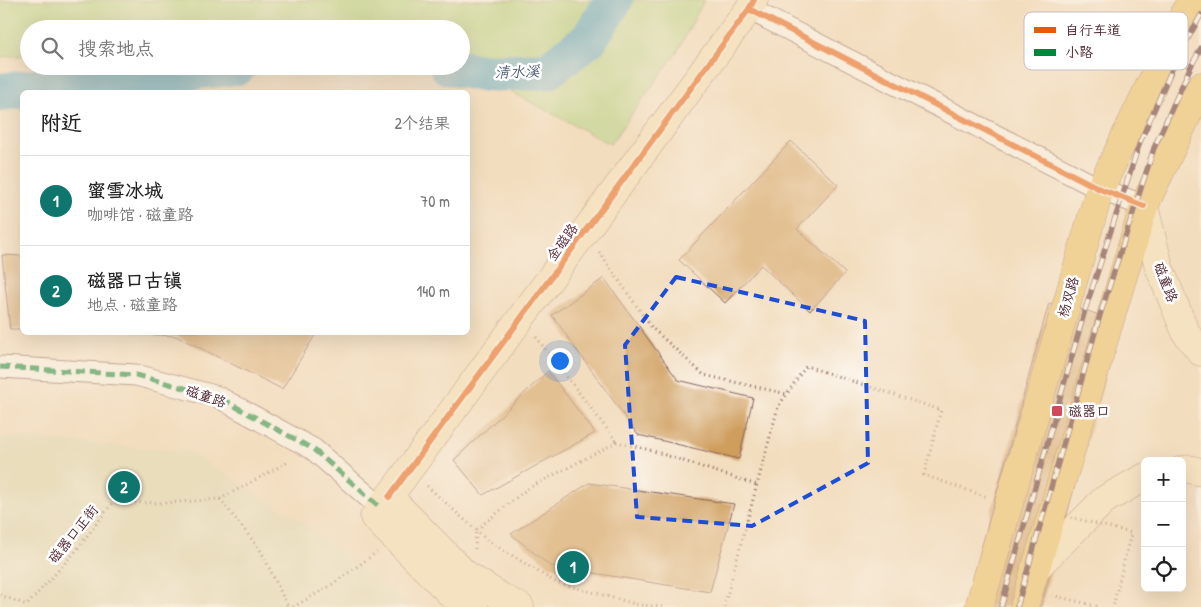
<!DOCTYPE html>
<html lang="zh">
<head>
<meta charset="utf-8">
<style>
  :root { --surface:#fff; --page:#f6f6f6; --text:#222; --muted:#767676; --line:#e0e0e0; --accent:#0f766e }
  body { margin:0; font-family:"Patrick Hand","LXGW WenKai TC",sans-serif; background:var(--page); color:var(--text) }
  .controls { position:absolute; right:15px; bottom:15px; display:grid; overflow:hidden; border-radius:8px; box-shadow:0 5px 20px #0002 }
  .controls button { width:45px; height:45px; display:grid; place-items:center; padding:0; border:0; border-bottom:1px solid var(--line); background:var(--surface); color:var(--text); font:25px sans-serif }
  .you { position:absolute; left:559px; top:360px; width:18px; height:18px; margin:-12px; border:4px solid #fff; border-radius:50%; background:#1a73e8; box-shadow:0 0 0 8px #1a73e833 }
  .badge { display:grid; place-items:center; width:32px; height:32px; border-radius:50%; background:var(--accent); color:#fff; font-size:16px; font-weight:700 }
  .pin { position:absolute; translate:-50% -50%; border:2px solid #fff; box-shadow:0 1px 5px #0006 }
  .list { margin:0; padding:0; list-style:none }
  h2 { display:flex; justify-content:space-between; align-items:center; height:65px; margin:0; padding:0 20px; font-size:21px }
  h2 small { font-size:16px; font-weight:400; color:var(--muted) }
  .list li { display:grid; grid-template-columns:32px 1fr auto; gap:15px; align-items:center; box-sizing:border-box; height:90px; padding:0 20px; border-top:1px solid var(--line) }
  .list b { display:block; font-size:19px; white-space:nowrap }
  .list p { margin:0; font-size:16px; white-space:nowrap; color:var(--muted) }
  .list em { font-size:16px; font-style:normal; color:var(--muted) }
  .icon { flex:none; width:28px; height:28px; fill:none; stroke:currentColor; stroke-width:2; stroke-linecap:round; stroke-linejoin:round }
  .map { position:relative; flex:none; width:1201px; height:607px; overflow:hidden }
  .search { position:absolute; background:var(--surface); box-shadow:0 5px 20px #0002; left:20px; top:20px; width:450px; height:55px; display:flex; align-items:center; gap:12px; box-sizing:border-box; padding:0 18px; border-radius:28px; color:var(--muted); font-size:19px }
  .panel { position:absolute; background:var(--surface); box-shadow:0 5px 20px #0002; left:20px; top:90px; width:450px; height:245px; border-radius:8px }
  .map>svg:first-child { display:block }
  .built { fill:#deddbb }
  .green { fill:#add681; stroke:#7c7a56 }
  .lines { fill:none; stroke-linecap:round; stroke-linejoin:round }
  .river { stroke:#4ca5c9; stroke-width:38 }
  .building { fill:#cf9d5b }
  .street-casing { stroke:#85625e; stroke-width:23 }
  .secondary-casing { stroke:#85625e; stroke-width:29 }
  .primary-casing { stroke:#85625e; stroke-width:29 }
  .path { stroke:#85625e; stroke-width:3; stroke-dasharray:1 4; stroke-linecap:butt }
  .street { stroke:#fff; stroke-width:21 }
  .secondary { stroke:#f8e8c3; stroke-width:28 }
  .primary { stroke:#edc569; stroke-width:28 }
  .rail-casing { stroke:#4a1f2b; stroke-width:5.5 }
  .rail { stroke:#fff; stroke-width:4; stroke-dasharray:11; stroke-linecap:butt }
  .path-bridge { stroke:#85625e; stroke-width:3; stroke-dasharray:1 4; stroke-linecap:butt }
  .quiet { stroke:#00873e; stroke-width:5; stroke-dasharray:10 5; stroke-linecap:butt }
  .cycleway-casing { stroke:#fff; stroke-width:9 }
  .cycleway { stroke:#e8590c; stroke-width:6 }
  .marked { fill:none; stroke:#1d4ed8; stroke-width:4; stroke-dasharray:10 6; stroke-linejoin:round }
  .poi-dot { fill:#d1495b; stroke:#fff; stroke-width:2 }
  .labels { text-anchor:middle; stroke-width:5; stroke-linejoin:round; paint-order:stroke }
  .street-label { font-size:14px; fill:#4a1f2b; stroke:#fff }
  .poi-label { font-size:14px; fill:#4a1f2b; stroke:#fff; text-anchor:start }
  .water-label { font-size:15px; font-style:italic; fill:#4b5b72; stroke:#fff }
  .key { fill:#fff; stroke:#c9bcbf; stroke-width:1 }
  .key-label { font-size:14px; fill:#4a1f2b }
</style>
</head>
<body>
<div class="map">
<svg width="1201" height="607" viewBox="0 0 1201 607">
  <rect width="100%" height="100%" fill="#fff"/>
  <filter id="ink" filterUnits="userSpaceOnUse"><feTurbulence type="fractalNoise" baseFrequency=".02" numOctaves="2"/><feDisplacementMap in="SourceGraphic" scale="10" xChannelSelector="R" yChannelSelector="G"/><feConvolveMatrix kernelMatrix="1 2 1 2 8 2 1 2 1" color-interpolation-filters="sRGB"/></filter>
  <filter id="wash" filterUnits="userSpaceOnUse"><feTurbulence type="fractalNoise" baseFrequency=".0096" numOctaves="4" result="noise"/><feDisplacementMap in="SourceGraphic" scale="20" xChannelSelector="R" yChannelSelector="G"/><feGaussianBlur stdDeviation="1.12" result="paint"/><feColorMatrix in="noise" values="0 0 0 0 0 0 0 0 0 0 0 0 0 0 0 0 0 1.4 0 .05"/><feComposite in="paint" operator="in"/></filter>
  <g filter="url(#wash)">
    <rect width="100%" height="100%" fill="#f2ddbe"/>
    <!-- built -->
    <path class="built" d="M0 436 190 452 304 523 412 607H0Z"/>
    <!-- green -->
    <path class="green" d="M0 0H704L677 52 610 144 461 65V29H29V55L0 57Z"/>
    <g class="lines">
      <!-- river -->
      <path class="river" d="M448 66 480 73 547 71 589 39 614 0
        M0 92 238 66"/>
    </g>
    <g id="blocks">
      <!-- building -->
      <path class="building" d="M791 141 838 185 797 229 845 273 810 311 761 265 725 303 679 260Z
        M2 255 22 256V329H10Z
        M604 278 678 380 753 398 739 459 638 435 552 315Z
        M1049 303 1085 310 1120 323 1041 607H965Z
        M134 332H317L282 389 176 336 134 334Z
        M548 371 595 433 483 495 454 460Z
        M589 483 734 504 710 592 550 566 511 534Z"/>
    </g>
  </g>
  <g filter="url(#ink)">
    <use href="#blocks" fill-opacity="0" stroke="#85625e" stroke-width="1"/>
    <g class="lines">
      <!-- street casing -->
      <g class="street-casing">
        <path id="street" d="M749 9 1100 189 1144 206
          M0 367 136 375 218 397 313 449 381 508"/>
      </g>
      <!-- secondary casing -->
      <g class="secondary-casing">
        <path id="secondary" d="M1144 206 1159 267 1186 333 1201 352
          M1182 470 1189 469 1201 472
          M389 497 465 574 501 597 520 607
          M1035 569 1104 500 1145 477
          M474 607 451 594 374 517 749 9 754 0"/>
      </g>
      <!-- primary casing -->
      <g class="primary-casing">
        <path id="primary" d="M979 607 1100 189 1191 0
          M1024 607 1144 206 1201 86"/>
      </g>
      <!-- path -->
      <path class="path" d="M599 252 652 328 704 375 787 394
        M536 337 617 442
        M427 486 487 540 555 582 639 605 663 607
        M220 499 261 551 288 607
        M475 549 476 530 527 489 617 442 650 450 757 485
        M0 595 27 605 75 552 113 502 164 503 220 499 290 461
        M1052 595 1100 607
        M293 607 330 586 377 552
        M724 607 778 407 806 366 941 410 924 475 987 497"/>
      <!-- street -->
      <use href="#street" class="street"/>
      <!-- secondary -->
      <use href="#secondary" class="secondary"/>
      <!-- primary -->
      <use href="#primary" class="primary"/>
      <!-- rail casing -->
      <g class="rail-casing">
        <path id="rail" d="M1001 607 1085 310 1140 142 1176 60 1201 15
          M1017 607 1100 315 1154 148 1190 68 1201 48"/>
      </g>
      <!-- rail -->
      <use href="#rail" class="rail"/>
      <!-- path-bridge -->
      <path class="path-bridge" d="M1066 516 1131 533 1113 607"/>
      <!-- quiet -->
      <path class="quiet" d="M0 367 136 375 218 397 313 449 381 508"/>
      <!-- cycleway casing -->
      <g class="cycleway-casing">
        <path id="cycleway" d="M749 9 1100 189 1144 206
          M389 497 749 9 754 0"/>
      </g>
      <!-- cycleway -->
      <use href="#cycleway" class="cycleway"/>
    </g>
  </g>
  <!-- marked area -->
  <path d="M0 0H1201V607H0ZM676 277 865 321 868 463 752 526 637 517 625 345Z" fill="#f2ddbe" fill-opacity=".55" fill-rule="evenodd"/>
  <path class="marked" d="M676 277 865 321 868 463 752 526 637 517 625 345Z"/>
  <!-- markers -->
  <rect class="poi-dot" x="1051" y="405" width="12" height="12" rx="2.5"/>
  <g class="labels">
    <!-- street labels -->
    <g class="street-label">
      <text transform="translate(562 242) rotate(-54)" y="5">金磁路</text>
      <text transform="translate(1166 282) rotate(69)" y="5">磁童路</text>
      <text transform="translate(1068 297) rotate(-74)" y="5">杨双路</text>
      <text transform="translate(206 396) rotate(19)" y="5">磁童路</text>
      <text transform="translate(73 534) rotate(-51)" y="5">磁器口正街</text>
    </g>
    <!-- poi labels -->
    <g class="poi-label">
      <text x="1068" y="416">磁器口</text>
    </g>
    <!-- water labels -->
    <g class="water-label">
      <text transform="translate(517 72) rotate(-2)" y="5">清水溪</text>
    </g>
  </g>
  <!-- legend -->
  <rect x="1024" y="12" width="164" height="58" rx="8" class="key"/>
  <rect x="1034" y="27" width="22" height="6" fill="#e8590c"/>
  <rect x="1034" y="49" width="22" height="7" fill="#00873e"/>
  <g class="key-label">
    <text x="1065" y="35">自行车道</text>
    <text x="1065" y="57">小路</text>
  </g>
</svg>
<div class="controls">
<button>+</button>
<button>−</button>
<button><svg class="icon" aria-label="locate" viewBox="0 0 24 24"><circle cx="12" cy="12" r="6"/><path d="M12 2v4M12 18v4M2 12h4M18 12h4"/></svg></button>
</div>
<div class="you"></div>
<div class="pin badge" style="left:573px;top:567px">1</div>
<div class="pin badge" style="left:124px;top:487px">2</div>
<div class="search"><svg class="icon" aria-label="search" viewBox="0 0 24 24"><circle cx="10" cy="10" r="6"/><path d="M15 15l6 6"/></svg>搜索地点</div>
<section class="panel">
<h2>附近<small>2个结果</small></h2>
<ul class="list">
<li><span class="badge">1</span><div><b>蜜雪冰城</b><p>咖啡馆 · 磁童路</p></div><em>70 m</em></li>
<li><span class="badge">2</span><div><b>磁器口古镇</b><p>地点 · 磁童路</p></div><em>140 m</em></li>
</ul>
</section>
</div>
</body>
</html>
